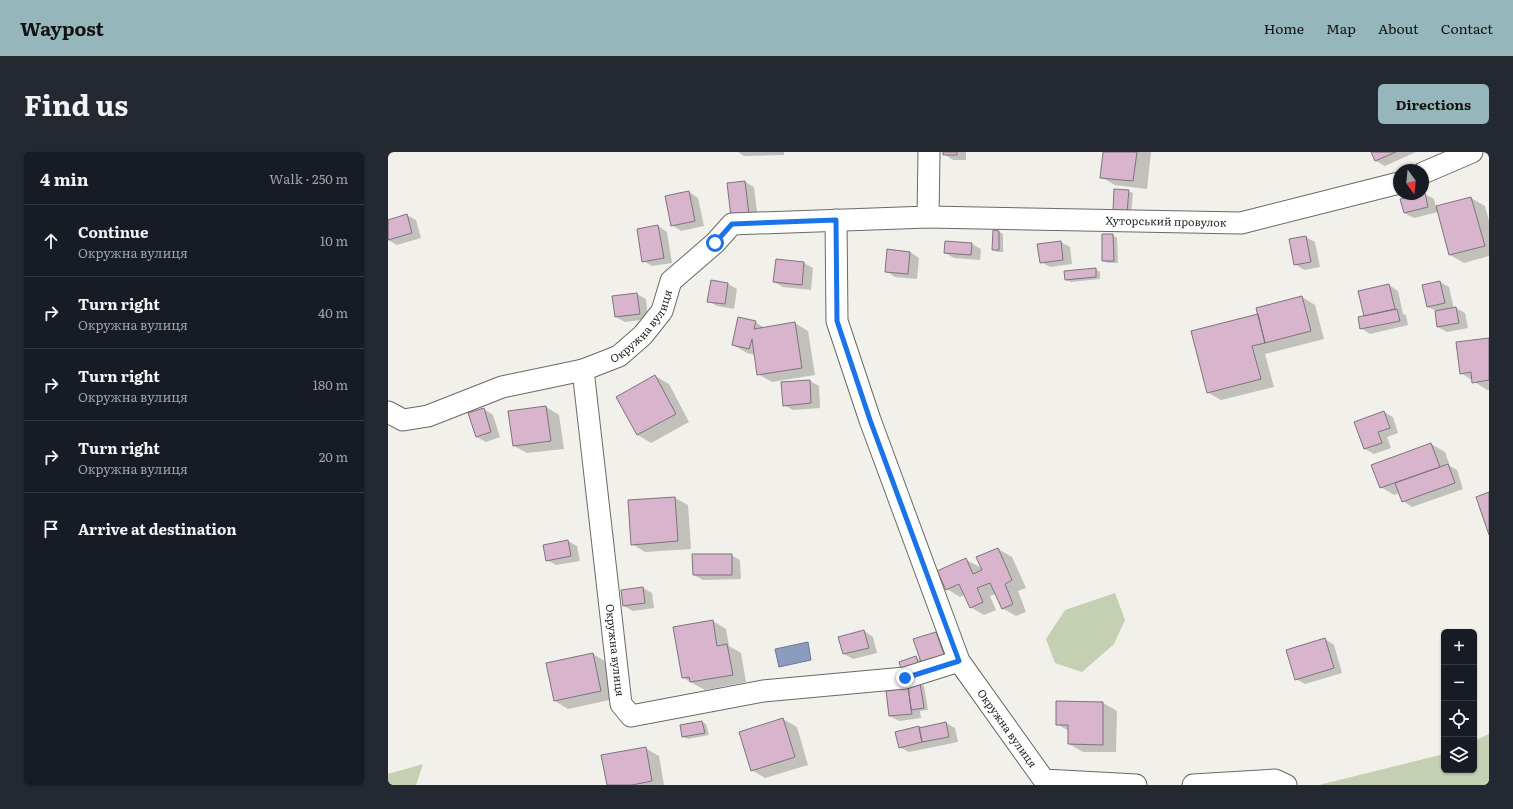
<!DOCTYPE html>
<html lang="en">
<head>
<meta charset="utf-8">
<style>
  :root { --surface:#171b24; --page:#242831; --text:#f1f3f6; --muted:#9ea1a6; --line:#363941; --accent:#95b7bc }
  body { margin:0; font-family:Literata,serif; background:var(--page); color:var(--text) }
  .controls { position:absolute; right:12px; bottom:12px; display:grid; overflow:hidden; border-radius:6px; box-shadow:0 1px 3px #0004 }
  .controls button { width:36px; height:36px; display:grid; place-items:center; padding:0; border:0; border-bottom:1px solid var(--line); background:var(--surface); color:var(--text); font:20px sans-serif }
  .compass { position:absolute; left:1005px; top:12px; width:36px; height:36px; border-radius:50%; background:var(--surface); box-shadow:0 1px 3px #0004; rotate:165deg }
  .stop { position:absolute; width:12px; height:12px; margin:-9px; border:3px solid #1a73e8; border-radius:50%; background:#fff }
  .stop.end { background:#1a73e8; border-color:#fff; box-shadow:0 1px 4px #0008 }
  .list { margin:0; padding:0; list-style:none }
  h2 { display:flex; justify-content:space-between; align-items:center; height:52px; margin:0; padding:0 16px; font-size:17px }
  h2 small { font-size:13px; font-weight:400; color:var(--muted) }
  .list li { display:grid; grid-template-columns:26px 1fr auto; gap:12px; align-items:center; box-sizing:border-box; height:72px; padding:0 16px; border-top:1px solid var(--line) }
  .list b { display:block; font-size:15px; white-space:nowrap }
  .list p { margin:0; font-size:13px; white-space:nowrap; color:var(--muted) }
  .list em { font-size:13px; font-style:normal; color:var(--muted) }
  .icon { flex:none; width:22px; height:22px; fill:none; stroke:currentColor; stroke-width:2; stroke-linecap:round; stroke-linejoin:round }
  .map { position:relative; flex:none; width:1101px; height:633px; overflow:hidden; border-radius:6px }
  header { display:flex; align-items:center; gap:24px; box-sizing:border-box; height:56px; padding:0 20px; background:var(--accent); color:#111 }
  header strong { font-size:19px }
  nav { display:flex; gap:22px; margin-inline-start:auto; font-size:14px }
  .intro { display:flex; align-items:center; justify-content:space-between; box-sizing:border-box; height:96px; padding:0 24px }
  h1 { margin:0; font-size:28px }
  .button { padding:10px 18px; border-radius:6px; background:var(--accent); color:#111; font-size:14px; font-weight:700 }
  main { display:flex; gap:24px; padding:0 24px }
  aside { flex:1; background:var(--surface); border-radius:6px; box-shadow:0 1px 3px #0004 }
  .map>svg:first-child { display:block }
  .green { fill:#c4d0b1 }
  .water { fill:#8c9cbe; stroke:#6e7990 }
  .shadow { fill:#0003 }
  .building { fill:#d9b4cd; stroke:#7b7579 }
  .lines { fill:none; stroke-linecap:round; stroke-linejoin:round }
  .minor-casing { stroke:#6a6963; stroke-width:23 }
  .minor { stroke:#fff; stroke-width:21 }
  .route { stroke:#1a73e8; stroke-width:5 }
  .labels { text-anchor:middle; stroke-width:3; stroke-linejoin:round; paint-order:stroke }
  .street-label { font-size:11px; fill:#282725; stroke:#fff }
</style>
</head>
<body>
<header>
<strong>Waypost</strong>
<nav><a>Home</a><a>Map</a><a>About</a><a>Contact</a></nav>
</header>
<div class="intro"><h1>Find us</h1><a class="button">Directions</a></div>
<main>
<aside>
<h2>4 min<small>Walk · 250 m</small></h2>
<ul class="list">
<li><svg class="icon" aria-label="ahead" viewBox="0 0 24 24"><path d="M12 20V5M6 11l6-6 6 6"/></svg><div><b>Continue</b><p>Окружна вулиця</p></div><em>10 m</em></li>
<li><svg class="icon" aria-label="right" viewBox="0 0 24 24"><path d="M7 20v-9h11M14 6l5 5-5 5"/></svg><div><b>Turn right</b><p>Окружна вулиця</p></div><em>40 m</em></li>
<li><svg class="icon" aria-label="right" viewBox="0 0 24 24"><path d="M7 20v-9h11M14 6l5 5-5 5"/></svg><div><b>Turn right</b><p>Окружна вулиця</p></div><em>180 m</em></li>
<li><svg class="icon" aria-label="right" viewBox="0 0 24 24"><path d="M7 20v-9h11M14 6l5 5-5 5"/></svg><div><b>Turn right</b><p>Окружна вулиця</p></div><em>20 m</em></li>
<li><svg class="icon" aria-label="arrive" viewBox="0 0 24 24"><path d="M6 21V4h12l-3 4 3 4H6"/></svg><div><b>Arrive at destination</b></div></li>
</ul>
</aside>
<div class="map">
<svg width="1101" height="633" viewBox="0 0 1101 633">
  <rect width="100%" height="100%" fill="#f2f0ea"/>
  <!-- green -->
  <path class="green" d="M727 441 737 468 726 492 694 520 667 511 658 487 677 458Z
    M1101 582V633H931L1056 602V618H1086V589Z
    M35 612 28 633H0V622Z"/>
  <!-- water -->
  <path class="water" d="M420 490 423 508 391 515 387 497Z"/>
  <!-- shadow -->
  <path class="shadow" d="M350 0H396V3L356 4Z
    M556 0H578V8H565L556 2Z
    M716 0H763L759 37 727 33 713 25Z
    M984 0H1028L997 14 988 9Z
    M357 30 366 35 370 68 344 64Z
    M740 39 745 41 743 62 730 61Z
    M301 40 310 46 316 74 293 79 284 73Z
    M1037 42 1046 47 1048 55 1083 46 1097 54 1101 69V104L1076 111 1062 103 1050 60 1026 66 1016 61Z
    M19 63 28 68 33 86 9 93 0 88V69Z
    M270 74 279 80 284 111 264 114 255 109Z
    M611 80 615 82V100H609L605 97Z
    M715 83H725L729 86 730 111H720L715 109Z
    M918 85 927 90 932 115 916 118 907 112Z
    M673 90 682 95 684 112 662 115 653 110Z
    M584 92 593 97 592 108 566 106 557 101Z
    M522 100 531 106 529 127 507 125 498 119Z
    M416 111 425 116 423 138 395 135 386 130Z
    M707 117 712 120V127L683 130 678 128Z
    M323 129 340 132 349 137 346 157 329 154 320 149Z
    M1052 130 1061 135 1066 157 1068 156 1077 161 1080 176 1059 180 1050 175 1048 159 1040 155 1035 134Z
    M1001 133 1010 139 1015 162 1018 163 1020 173 982 182 973 176 977 165Z
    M249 142 258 147 260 167 237 170 228 165Z
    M914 145 927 153 936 187 877 202 886 235 833 248 819 240 871 163Z
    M367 170 377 176 407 171 420 179 427 223 384 230 370 222 367 203 359 201 345 193Z
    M1101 187V238H1099L1073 221Z
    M267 224 281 232 301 270 263 291 250 283 229 245Z
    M422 229 431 234 432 256 405 258 396 253Z
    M158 255 171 263 176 297 139 301 126 294Z
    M96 257 105 263 112 285 98 290 89 285Z
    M996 260 1005 265 1010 281 999 285 1003 296 986 302 977 297Z
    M1043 292 1057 300 1062 314 1069 318 1075 337 1024 355 1015 349 1012 341 1006 343 993 335Z
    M287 346 300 353 303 397 257 400 244 392Z
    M180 389 189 394 192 409 168 413 159 408Z
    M610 397 624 405 638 436 630 439 638 460 628 464 614 456 608 442 602 444 608 458 596 463 582 455 577 443 572 445 559 437 578 408 594 416Z
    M343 403 352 408 353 427 315 428 306 423Z
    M255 436 264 441 266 456 245 459 236 454Z
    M325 469 338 477 341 494 353 501 358 530 317 538 295 526Z
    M476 479 485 485 489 501 465 507 456 502Z
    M547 481 557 486 565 510 544 518 512 510 528 505 534 509Z
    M937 487 946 493 954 521 917 532 908 527Z
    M205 502 218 510 226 547 180 557 167 549 159 512Z
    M532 532 536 534 540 558 532 559 533 566 511 569 502 564 499 540 522 537Z
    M669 550 715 551 729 559 728 600H695L681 592V579L669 572Z
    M395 567 409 575 420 613 377 626 364 618Z
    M314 570 318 572 321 583 300 587 295 585 293 574Z
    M558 571 567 576 570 590 521 600 511 595 508 580Z
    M257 596 271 604 276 633H220Z"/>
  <!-- building -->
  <path class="building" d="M555 0H569V3H555Z
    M715 0H749L745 29 712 26Z
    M983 0H1008L987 9Z
    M357 29 361 63 343 65 339 31Z
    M726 37 741 38 739 60 725 59Z
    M301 39 307 69 283 74 277 44Z
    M1035 41H1037L1040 55 1016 61 1012 47Z
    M1083 45 1097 94 1061 103 1048 54Z
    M19 62 24 81 0 88V68Z
    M270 73 276 106 254 110 249 77Z
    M605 78 611 79V98H604Z
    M714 82H725L726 109H714Z
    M918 84 923 110 906 113 901 87Z
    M557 89 584 91 583 103 556 101Z
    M673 89 675 108 652 111 649 92Z
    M499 97 522 100 520 122 497 120Z
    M388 107 416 110 414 133 385 130Z
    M708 116V125L677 128 676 119Z
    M323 128 340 131 337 152 319 150Z
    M1052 129 1057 151 1039 155 1034 133Z
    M1001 132 1007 157 976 164 970 139Z
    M249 141 252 162 227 165 224 144Z
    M914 144 923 179 877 191 868 156Z
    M1068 155 1071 171 1049 175 1047 159Z
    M1009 157 1012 169 972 177 970 165Z
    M870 162 877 191 864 194 873 227 819 241 803 179Z
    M350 165 368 169 366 177 407 170 414 216 369 223 364 187 361 197 344 193Z
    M1101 186V228L1084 231 1083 220 1072 222 1068 190Z
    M267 223 288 262 249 283 228 245Z
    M422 228 423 251 395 254 393 230Z
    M158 254 163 289 125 294 120 259Z
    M96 256 103 280 88 285 80 261Z
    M996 259 1002 276 990 280 994 291 976 297 966 270Z
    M1043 291 1052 315 992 336 983 313Z
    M1060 312 1067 331 1014 350 1007 331Z
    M1101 340V383L1088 345Z
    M287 345 290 389 243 393 240 348Z
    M180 388 183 404 158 409 155 393Z
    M610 396 624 428 617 432 625 452 614 457 602 431 589 436 595 450 582 456 571 432 558 438 549 419 578 406 585 422 594 418 588 405Z
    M304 402H344V423H305Z
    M255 435 257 451 235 454 233 438Z
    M325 468 329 494 339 492 345 523 302 530 301 525 294 526 285 475Z
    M476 478 481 496 455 502 450 485Z
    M548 480 557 505 534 513 525 487Z
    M937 486 946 516 907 528 898 498Z
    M205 501 213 539 166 549 158 511Z
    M528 504 532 517 515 522 511 510Z
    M532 531 536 556 523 558 520 532Z
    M520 536 524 562 501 564 498 539Z
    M668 549 715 550V593L680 592V573H668Z
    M395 566 407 605 363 619 351 580Z
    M314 569 317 581 294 585 292 573Z
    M558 570 561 585 534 590 531 576Z
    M531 574 534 590 511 596 507 580Z
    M258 595 264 629 244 633H219L213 603Z"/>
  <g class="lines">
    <!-- minor casing -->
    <g class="minor-casing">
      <g id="minor">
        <path d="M1035 21 1084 0"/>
        <path id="s1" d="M540 65 853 71 1011 31"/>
        <path id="s2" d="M448 68 449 169 482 268 571 509 656 628 748 633"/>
        <path id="s3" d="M195 218 233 552 243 564 375 539 517 526 571 509"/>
        <path id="s4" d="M0 260 15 268 40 264 114 235 195 218 231 204 255 183 274 159 283 129 327 91 344 72 540 65 541 0"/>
        <path d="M805 633 887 628 898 633"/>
      </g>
    </g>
    <!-- minor -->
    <use href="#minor" class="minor"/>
  </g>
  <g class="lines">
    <!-- route -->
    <path class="route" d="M327 91 344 72 448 68 449 169 482 268 571 509 517 526"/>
  </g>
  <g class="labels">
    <!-- street labels -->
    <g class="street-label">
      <text dy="4" stroke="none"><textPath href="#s1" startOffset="238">Хуторський провулок</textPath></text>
      <text dy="4" stroke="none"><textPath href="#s4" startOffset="281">Окружна вулиця</textPath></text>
      <text dy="4" stroke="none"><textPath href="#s3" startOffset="282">Окружна вулиця</textPath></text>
      <text dy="4" stroke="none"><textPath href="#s2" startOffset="545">Окружна вулиця</textPath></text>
    </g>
  </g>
</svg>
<div class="controls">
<button>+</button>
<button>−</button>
<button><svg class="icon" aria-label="locate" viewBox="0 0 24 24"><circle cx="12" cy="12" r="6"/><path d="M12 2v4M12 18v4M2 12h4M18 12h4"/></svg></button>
<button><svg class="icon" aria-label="layers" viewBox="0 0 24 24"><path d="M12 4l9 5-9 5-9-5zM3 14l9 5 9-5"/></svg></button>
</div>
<svg class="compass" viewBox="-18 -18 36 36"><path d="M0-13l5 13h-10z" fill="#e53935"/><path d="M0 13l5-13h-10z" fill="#9ea1a6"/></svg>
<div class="stop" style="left:327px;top:91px"></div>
<div class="stop end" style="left:517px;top:526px"></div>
</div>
</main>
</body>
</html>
